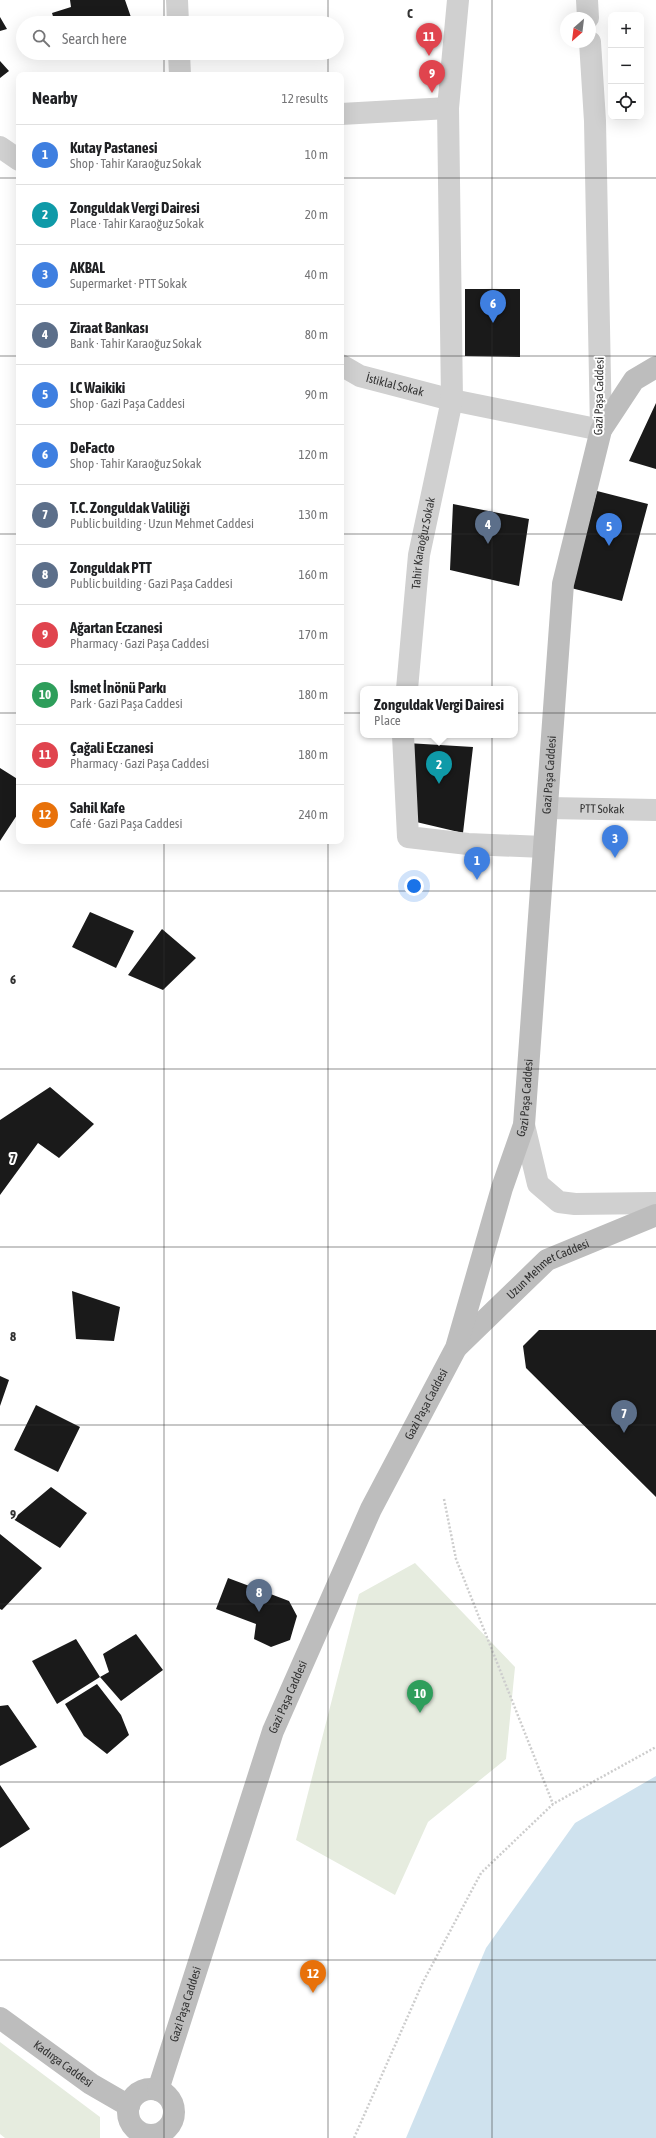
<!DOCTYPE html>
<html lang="en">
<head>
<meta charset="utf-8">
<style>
  :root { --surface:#fff; --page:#f6f6f6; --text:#202124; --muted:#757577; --line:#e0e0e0; --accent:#ea580c }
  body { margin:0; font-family:"Asap Condensed",sans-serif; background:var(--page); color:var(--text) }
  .controls { position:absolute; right:12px; top:12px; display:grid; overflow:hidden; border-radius:8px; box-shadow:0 4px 16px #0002 }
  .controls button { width:36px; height:36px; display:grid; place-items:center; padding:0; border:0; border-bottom:1px solid var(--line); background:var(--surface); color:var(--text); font:20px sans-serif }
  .compass { position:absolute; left:560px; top:12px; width:36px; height:36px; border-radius:50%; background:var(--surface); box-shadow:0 4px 16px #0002; rotate:208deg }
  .you { position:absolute; left:414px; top:886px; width:14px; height:14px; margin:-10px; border:3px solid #fff; border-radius:50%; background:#1a73e8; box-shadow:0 0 0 6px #1a73e833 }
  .badge { display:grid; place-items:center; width:26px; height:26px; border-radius:50%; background:var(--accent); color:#fff; font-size:13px; font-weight:700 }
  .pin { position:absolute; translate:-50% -33px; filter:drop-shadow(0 1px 2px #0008) }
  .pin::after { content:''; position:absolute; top:21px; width:14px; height:12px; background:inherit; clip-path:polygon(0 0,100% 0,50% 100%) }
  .popup { position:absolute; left:360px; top:686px; width:158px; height:52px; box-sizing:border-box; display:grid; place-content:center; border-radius:8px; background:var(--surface); filter:drop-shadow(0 1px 3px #0005); font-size:13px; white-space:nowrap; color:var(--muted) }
  .popup b { font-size:15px; color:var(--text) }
  .popup::after { content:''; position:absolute; left:50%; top:100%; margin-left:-8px; border:8px solid transparent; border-top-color:var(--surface) }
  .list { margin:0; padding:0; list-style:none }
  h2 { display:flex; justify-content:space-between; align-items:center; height:52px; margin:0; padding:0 16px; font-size:17px }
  h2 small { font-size:13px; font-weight:400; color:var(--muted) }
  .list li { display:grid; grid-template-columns:26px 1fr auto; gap:12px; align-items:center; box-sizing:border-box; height:60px; padding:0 16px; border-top:1px solid var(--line) }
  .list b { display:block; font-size:15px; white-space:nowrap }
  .list p { margin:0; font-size:13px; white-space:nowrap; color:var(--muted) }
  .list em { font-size:13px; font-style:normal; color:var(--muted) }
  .icon { flex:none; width:22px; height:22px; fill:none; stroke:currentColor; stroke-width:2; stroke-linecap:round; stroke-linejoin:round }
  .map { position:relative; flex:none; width:656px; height:2138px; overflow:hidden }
  .search { position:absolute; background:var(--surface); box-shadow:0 4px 16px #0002; left:16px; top:16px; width:328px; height:44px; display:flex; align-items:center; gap:10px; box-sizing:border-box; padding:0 14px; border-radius:22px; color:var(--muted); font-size:15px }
  .panel { position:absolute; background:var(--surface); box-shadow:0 4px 16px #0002; left:16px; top:72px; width:328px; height:772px; border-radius:8px }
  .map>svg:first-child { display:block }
  .green { fill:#e6ecdf }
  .water { fill:#cfe2ee }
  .building { fill:#1a1a1a }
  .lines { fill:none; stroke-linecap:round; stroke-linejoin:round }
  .path { stroke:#cdcdcd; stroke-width:2.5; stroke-dasharray:2 2; stroke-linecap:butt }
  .minor { stroke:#d0d0d0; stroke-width:22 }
  .tertiary { stroke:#d0d0d0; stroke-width:22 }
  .secondary { stroke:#bdbdbd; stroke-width:22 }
  .grid { fill:none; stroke:#333; stroke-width:1; stroke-opacity:0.55 }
  .labels { text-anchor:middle; stroke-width:4; stroke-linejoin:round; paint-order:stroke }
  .street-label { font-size:12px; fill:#333; stroke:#fff }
  .grid-label { font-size:13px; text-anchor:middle; font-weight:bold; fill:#333; stroke:#fff; stroke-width:4; stroke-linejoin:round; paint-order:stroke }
</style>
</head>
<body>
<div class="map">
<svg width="656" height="2138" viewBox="0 0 656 2138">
  <rect width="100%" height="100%" fill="#fff"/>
  <!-- green -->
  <path class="green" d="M415 1563 515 1667 506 1759 428 1822 395 1895 296 1840 359 1594Z
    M0 2042 100 2117V2138H5L0 2134Z"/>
  <!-- water -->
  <path class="water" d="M656 1776V2138H406L486 1948 575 1823Z"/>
  <!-- building -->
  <path class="building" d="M70 0H125L133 23H55L52 13 71 7Z
    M0 17 7 29 0 31Z
    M62 53H142L144 58H63Z
    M0 61 9 71 0 78Z
    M465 289H520V357L465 356Z
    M656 403V469L629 461Z
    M597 491 648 504 622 601 571 588Z
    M453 504 529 519 519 586 450 570Z
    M407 743 473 747 463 833 412 821Z
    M0 768 19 780V812L0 841Z
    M90 912 134 931 116 968 72 947Z
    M162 929 196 958 163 990 128 975Z
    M50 1087 94 1124 59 1158 38 1143 0 1195V1120Z
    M72 1291 120 1307 114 1341 76 1339Z
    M539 1330H656V1497L526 1368 523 1346Z
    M0 1376 9 1380 0 1406Z
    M36 1405 80 1427 58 1472 14 1450Z
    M51 1487 87 1513 60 1548 13 1519Z
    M0 1534 42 1568 2 1610 0 1609Z
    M228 1578 289 1601 297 1616 290 1640 271 1647 254 1639 256 1624 216 1609Z
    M136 1634 163 1670 121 1701 100 1677 109 1672 103 1654Z
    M76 1639 100 1677 57 1704 32 1661Z
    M97 1684 121 1715 129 1735 107 1754 84 1736 65 1704Z
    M8 1705 37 1747 0 1766V1706Z
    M0 1785 30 1829 0 1848Z"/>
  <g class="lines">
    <!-- path -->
    <path class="path" d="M444 1499 456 1559 553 1804
      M354 2138 423 1982 481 1873 553 1804 656 1747"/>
    <!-- minor -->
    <g class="minor">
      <path d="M177 0 178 23"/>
      <path d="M179 53 180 75"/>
      <path d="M341 114 448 108"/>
      <path d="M0 147 19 160"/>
      <path id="s1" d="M341 365 360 376 452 400 601 430"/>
      <path id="s2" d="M407 689 419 555 452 400 448 108 458 0"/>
      <path d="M403 735 408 837 468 844 544 847"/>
      <path id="s3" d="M548 808 656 810"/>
    </g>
    <!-- tertiary -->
    <path class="tertiary" d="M587 0 588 18
      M590 42 595 121 601 430
      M524 1125 538 1184 559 1202 575 1204 656 1203"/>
    <!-- secondary -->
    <g class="secondary">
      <path id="s4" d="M457 1347 547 1260 656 1215"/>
      <path id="s5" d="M0 2018 91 2084 129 2106"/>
      <circle cx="151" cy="2112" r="23"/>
      <path id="s6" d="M158 2090 273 1731 371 1509 456 1348 502 1188 524 1125 563 584 601 430 634 380 656 367"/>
    </g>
  </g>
  <!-- grid -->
  <path class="grid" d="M164 0V23M328 0V23M492 0V2138M164 53V75M328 53V75M0 178H19M341 178H656M0 356H19M341 356H656M0 534H19M341 534H656M0 713H19M341 713H656M164 841V2138M328 841V2138M0 891H656M0 1069H656M0 1247H656M0 1425H656M0 1604H656M0 1782H656M0 1960H656"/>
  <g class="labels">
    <!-- street labels -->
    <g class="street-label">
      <text dy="4" stroke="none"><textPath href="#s1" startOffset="58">İstiklal Sokak</textPath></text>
      <text transform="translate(599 396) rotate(-89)" y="4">Gazi Paşa Caddesi</text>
      <text dy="4" stroke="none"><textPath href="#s2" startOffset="147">Tahir Karaoğuz Sokak</textPath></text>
      <text dy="4" stroke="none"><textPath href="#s6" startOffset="1386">Gazi Paşa Caddesi</textPath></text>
      <text dy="4" stroke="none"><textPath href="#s3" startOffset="54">PTT Sokak</textPath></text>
      <text dy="4" stroke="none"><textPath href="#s6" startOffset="1062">Gazi Paşa Caddesi</textPath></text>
      <text dy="4" stroke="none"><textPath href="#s4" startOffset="121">Uzun Mehmet Caddesi</textPath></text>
      <text dy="4" stroke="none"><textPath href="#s6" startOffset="738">Gazi Paşa Caddesi</textPath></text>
      <text dy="4" stroke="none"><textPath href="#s6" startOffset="414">Gazi Paşa Caddesi</textPath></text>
      <text dy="4" stroke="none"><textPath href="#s6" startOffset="90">Gazi Paşa Caddesi</textPath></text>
      <text dy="4" stroke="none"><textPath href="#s5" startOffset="78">Kadırga Caddesi</textPath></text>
    </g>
  </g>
  <g class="grid-label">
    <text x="410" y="18">C</text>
    <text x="13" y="984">6</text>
    <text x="13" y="1163">7</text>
    <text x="13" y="1341">8</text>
    <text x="13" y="1519">9</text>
  </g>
</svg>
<div class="controls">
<button>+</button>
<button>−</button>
<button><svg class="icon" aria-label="locate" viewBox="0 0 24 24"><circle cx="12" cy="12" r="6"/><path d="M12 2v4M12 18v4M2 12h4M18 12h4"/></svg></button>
</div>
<svg class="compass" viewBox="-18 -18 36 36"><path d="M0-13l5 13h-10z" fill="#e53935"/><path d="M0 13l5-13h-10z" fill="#757577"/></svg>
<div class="you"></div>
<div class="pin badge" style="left:477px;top:880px;background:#3f7fe0">1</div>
<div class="pin badge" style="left:439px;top:784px;background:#0f9aa8">2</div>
<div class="popup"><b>Zonguldak Vergi Dairesi</b>Place</div>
<div class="pin badge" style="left:615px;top:858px;background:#3f7fe0">3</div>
<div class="pin badge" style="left:488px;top:544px;background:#5c6f8a">4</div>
<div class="pin badge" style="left:609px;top:546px;background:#3f7fe0">5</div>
<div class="pin badge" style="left:493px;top:323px;background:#3f7fe0">6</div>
<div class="pin badge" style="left:624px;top:1433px;background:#5c6f8a">7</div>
<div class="pin badge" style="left:259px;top:1612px;background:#5c6f8a">8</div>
<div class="pin badge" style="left:432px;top:93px;background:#e0444e">9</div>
<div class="pin badge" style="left:420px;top:1713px;background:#2e9e5b">10</div>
<div class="pin badge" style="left:429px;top:56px;background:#e0444e">11</div>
<div class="pin badge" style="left:313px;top:1993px;background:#e8710a">12</div>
<div class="search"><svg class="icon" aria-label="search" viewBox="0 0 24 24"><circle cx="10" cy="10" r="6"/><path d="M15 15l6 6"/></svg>Search here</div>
<section class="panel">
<h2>Nearby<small>12 results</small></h2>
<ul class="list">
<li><span class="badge" style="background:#3f7fe0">1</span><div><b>Kutay Pastanesi</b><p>Shop · Tahir Karaoğuz Sokak</p></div><em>10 m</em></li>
<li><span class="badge" style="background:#0f9aa8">2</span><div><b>Zonguldak Vergi Dairesi</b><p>Place · Tahir Karaoğuz Sokak</p></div><em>20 m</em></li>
<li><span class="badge" style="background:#3f7fe0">3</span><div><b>AKBAL</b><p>Supermarket · PTT Sokak</p></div><em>40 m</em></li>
<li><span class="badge" style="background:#5c6f8a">4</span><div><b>Ziraat Bankası</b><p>Bank · Tahir Karaoğuz Sokak</p></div><em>80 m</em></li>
<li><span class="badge" style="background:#3f7fe0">5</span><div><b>LC Waikiki</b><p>Shop · Gazi Paşa Caddesi</p></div><em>90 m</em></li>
<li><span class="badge" style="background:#3f7fe0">6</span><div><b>DeFacto</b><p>Shop · Tahir Karaoğuz Sokak</p></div><em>120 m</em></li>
<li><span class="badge" style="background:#5c6f8a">7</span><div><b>T.C. Zonguldak Valiliği</b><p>Public building · Uzun Mehmet Caddesi</p></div><em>130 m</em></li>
<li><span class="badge" style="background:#5c6f8a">8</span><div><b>Zonguldak PTT</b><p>Public building · Gazi Paşa Caddesi</p></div><em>160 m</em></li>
<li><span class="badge" style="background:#e0444e">9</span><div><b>Ağartan Eczanesi</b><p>Pharmacy · Gazi Paşa Caddesi</p></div><em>170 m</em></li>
<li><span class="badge" style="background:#2e9e5b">10</span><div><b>İsmet İnönü Parkı</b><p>Park · Gazi Paşa Caddesi</p></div><em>180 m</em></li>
<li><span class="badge" style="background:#e0444e">11</span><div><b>Çağali Eczanesi</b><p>Pharmacy · Gazi Paşa Caddesi</p></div><em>180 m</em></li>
<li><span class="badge" style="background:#e8710a">12</span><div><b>Sahil Kafe</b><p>Café · Gazi Paşa Caddesi</p></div><em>240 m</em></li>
</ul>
</section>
</div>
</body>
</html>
